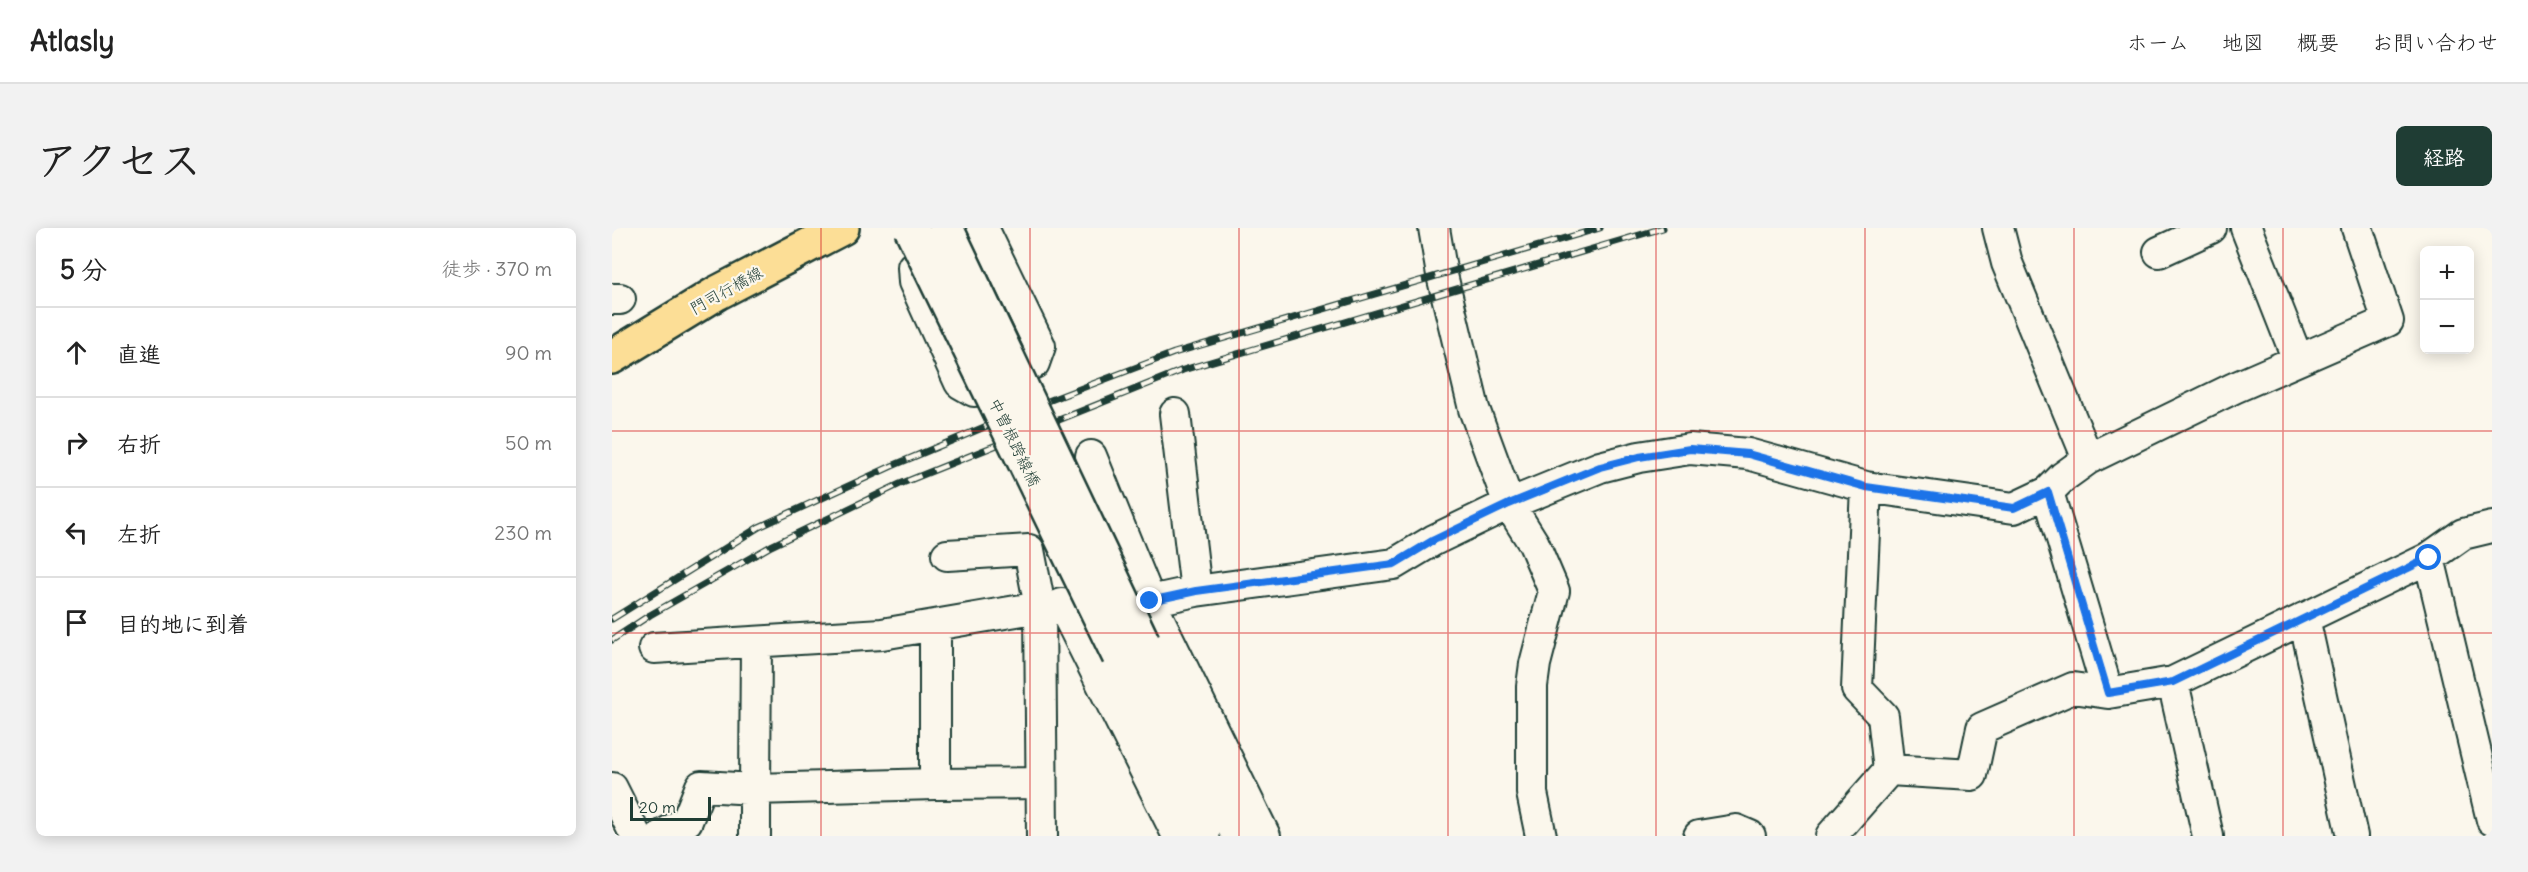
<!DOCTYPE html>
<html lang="ja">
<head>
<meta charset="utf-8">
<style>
  :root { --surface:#fff; --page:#f2f2f2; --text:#222; --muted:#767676; --line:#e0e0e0; --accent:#1f3d34 }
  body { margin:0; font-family:Delius,"Klee One",sans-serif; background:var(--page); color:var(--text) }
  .controls { position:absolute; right:18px; top:18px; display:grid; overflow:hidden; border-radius:9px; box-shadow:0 3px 15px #0003 }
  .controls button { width:54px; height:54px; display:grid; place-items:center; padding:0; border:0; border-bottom:2px solid var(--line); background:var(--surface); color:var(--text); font:30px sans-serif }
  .scale { position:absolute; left:18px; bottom:15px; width:81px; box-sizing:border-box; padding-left:6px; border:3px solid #1f3d34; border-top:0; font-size:16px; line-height:21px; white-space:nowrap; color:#1f3d34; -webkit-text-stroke:4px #fbf7ec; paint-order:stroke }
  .stop { position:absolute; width:18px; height:18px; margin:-14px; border:4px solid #1a73e8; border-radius:50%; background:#fff }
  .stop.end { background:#1a73e8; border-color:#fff; box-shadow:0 2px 6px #0008 }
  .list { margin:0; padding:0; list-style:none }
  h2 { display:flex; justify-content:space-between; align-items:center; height:78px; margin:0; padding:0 24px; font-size:26px }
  h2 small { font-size:20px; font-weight:400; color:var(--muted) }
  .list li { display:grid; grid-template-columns:39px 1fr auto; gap:18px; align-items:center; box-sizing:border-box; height:90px; padding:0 24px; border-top:2px solid var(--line) }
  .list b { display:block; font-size:22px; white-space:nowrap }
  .list em { font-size:20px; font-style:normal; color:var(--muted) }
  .icon { flex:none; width:33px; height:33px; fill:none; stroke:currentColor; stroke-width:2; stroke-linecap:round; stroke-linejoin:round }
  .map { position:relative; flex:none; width:1880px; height:608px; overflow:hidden; border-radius:9px }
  header { display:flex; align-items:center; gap:36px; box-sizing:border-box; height:84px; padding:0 30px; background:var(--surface); border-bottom:2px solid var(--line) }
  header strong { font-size:28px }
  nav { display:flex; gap:33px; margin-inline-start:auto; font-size:21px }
  .intro { display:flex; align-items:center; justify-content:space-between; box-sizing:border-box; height:144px; padding:0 36px }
  h1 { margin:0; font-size:42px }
  .button { padding:15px 27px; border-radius:9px; background:var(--accent); color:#fff; font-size:21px; font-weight:700 }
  main { display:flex; gap:36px; padding:0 36px }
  aside { flex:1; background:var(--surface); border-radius:9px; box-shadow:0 3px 15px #0003 }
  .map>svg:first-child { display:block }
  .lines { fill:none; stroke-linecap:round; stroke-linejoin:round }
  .street-casing { stroke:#1f3d34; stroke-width:34 }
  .secondary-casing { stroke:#1f3d34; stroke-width:38 }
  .primary-casing { stroke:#1f3d34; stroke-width:38 }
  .street { stroke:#fbf7ec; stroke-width:30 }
  .secondary { stroke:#fbf7ec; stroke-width:33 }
  .primary { stroke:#fcde96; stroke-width:33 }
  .rail-casing { stroke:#1f3d34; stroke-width:7 }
  .rail { stroke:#fbf7ec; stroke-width:4.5; stroke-dasharray:14; stroke-linecap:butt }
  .secondary-bridge-casing { stroke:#1f3d34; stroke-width:38; stroke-linecap:butt }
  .secondary-bridge { stroke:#fbf7ec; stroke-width:33 }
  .route { stroke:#1a73e8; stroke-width:8 }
  .grid { fill:none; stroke:#d62828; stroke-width:1.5; stroke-opacity:0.55 }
  .labels { text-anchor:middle; stroke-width:4.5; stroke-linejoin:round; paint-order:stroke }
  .street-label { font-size:16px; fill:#1f3d34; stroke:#fbf7ec }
</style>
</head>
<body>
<header>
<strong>Atlasly</strong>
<nav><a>ホーム</a><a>地図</a><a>概要</a><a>お問い合わせ</a></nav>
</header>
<div class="intro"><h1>アクセス</h1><a class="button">経路</a></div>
<main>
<aside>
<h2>5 分<small>徒歩 · 370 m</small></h2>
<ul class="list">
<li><svg class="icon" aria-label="ahead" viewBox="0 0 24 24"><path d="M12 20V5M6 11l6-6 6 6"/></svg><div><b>直進</b></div><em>90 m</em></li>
<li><svg class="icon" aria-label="right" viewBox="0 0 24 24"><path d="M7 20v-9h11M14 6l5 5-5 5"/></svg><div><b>右折</b></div><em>50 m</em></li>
<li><svg class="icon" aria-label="left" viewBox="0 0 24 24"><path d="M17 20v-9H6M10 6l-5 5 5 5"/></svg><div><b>左折</b></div><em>230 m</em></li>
<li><svg class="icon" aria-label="arrive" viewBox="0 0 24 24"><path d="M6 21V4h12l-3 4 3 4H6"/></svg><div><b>目的地に到着</b></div></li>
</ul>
</aside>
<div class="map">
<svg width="1880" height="608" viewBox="0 0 1880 608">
  <rect width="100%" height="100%" fill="#fbf7ec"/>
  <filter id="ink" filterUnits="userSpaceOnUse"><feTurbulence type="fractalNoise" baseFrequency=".0167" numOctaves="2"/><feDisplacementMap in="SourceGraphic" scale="12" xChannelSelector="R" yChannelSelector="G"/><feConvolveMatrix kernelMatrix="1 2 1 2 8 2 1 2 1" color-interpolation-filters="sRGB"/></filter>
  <g filter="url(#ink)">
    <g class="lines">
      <!-- street casing -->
      <g class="street-casing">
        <path id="street" d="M368 0 301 39 302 54 348 155 362 163 422 135 428 118 371 0
          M822 0 830 47 862 181 897 276 922 316 942 363 923 436 920 458V565L929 608
          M1634 0 1686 132
          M1547 24 1599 0
          M0 71H8
          M563 186 584 363
          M479 228 538 373 653 608
          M1476 231 1622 160 1776 93 1745 0
          M1436 264 1496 465 1561 454 1817 330 1851 306 1880 299
          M1817 330 1880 592
          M450 376 566 608
          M1692 390 1740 608
          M323 397V556
          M42 420 270 406 428 379 417 322 335 327
          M1561 454 1596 608
          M1277 542 1360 547 1370 500 1461 460 1496 465
          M0 560 24 608
          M49 608 75 593 89 558 143 561 144 414
          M143 608V561L323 556 429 555
          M430 608 428 379 538 373 584 363 782 336 822 312 897 276 988 239 1027 229 1078 221 1136 226 1254 259 1402 280 1436 264 1451 249 1476 231 1395 35 1386 0
          M1087 608 1124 602 1138 608
          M1219 608 1277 542 1271 488 1245 461 1254 259"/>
      </g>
      <!-- secondary casing -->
      <g class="secondary-casing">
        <path id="secondary" d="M531 415 627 608
          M507 428 591 608"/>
      </g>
      <!-- primary casing -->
      <g class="primary-casing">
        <path id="primary" d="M0 129 105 65 230 0"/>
      </g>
      <!-- street -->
      <use href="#street" class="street"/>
      <!-- secondary -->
      <use href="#secondary" class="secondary"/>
      <!-- primary -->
      <use href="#primary" class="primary"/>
      <!-- rail casing -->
      <g class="rail-casing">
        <path id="rail" d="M0 391 147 299 280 238 415 181 562 125 988 0
          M0 412 38 387 159 318 288 256 571 142 1051 0"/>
      </g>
      <!-- rail -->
      <use href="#rail" class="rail"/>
      <!-- secondary-bridge casing -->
      <g class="secondary-bridge-casing">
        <path id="secondary-bridge" d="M299 0 507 428
          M334 0 531 415"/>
      </g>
      <!-- secondary-bridge -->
      <use href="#secondary-bridge" class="secondary-bridge"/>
    </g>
  </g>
  <g class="lines" filter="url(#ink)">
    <!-- route -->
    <path class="route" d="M538 373 584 363 782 336 822 312 897 276 988 239 1027 229 1078 221 1136 226 1254 259 1402 280 1436 264 1496 465 1561 454 1817 330"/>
  </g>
  <!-- grid -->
  <path class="grid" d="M209 0V608M418 0V608M627 0V608M836 0V608M1044 0V608M1253 0V608M1462 0V608M1671 0V608M0 203H1880M0 405H1880"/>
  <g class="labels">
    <!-- street labels -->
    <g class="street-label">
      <text transform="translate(114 62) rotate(-29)" y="6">門司行橋線</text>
      <text transform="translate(403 214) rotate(64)" y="6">中曽根跨線橋</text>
    </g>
  </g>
</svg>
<div class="controls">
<button>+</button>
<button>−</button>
</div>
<div class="scale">20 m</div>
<div class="stop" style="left:1817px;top:330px"></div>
<div class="stop end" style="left:538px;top:373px"></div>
</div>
</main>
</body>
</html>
